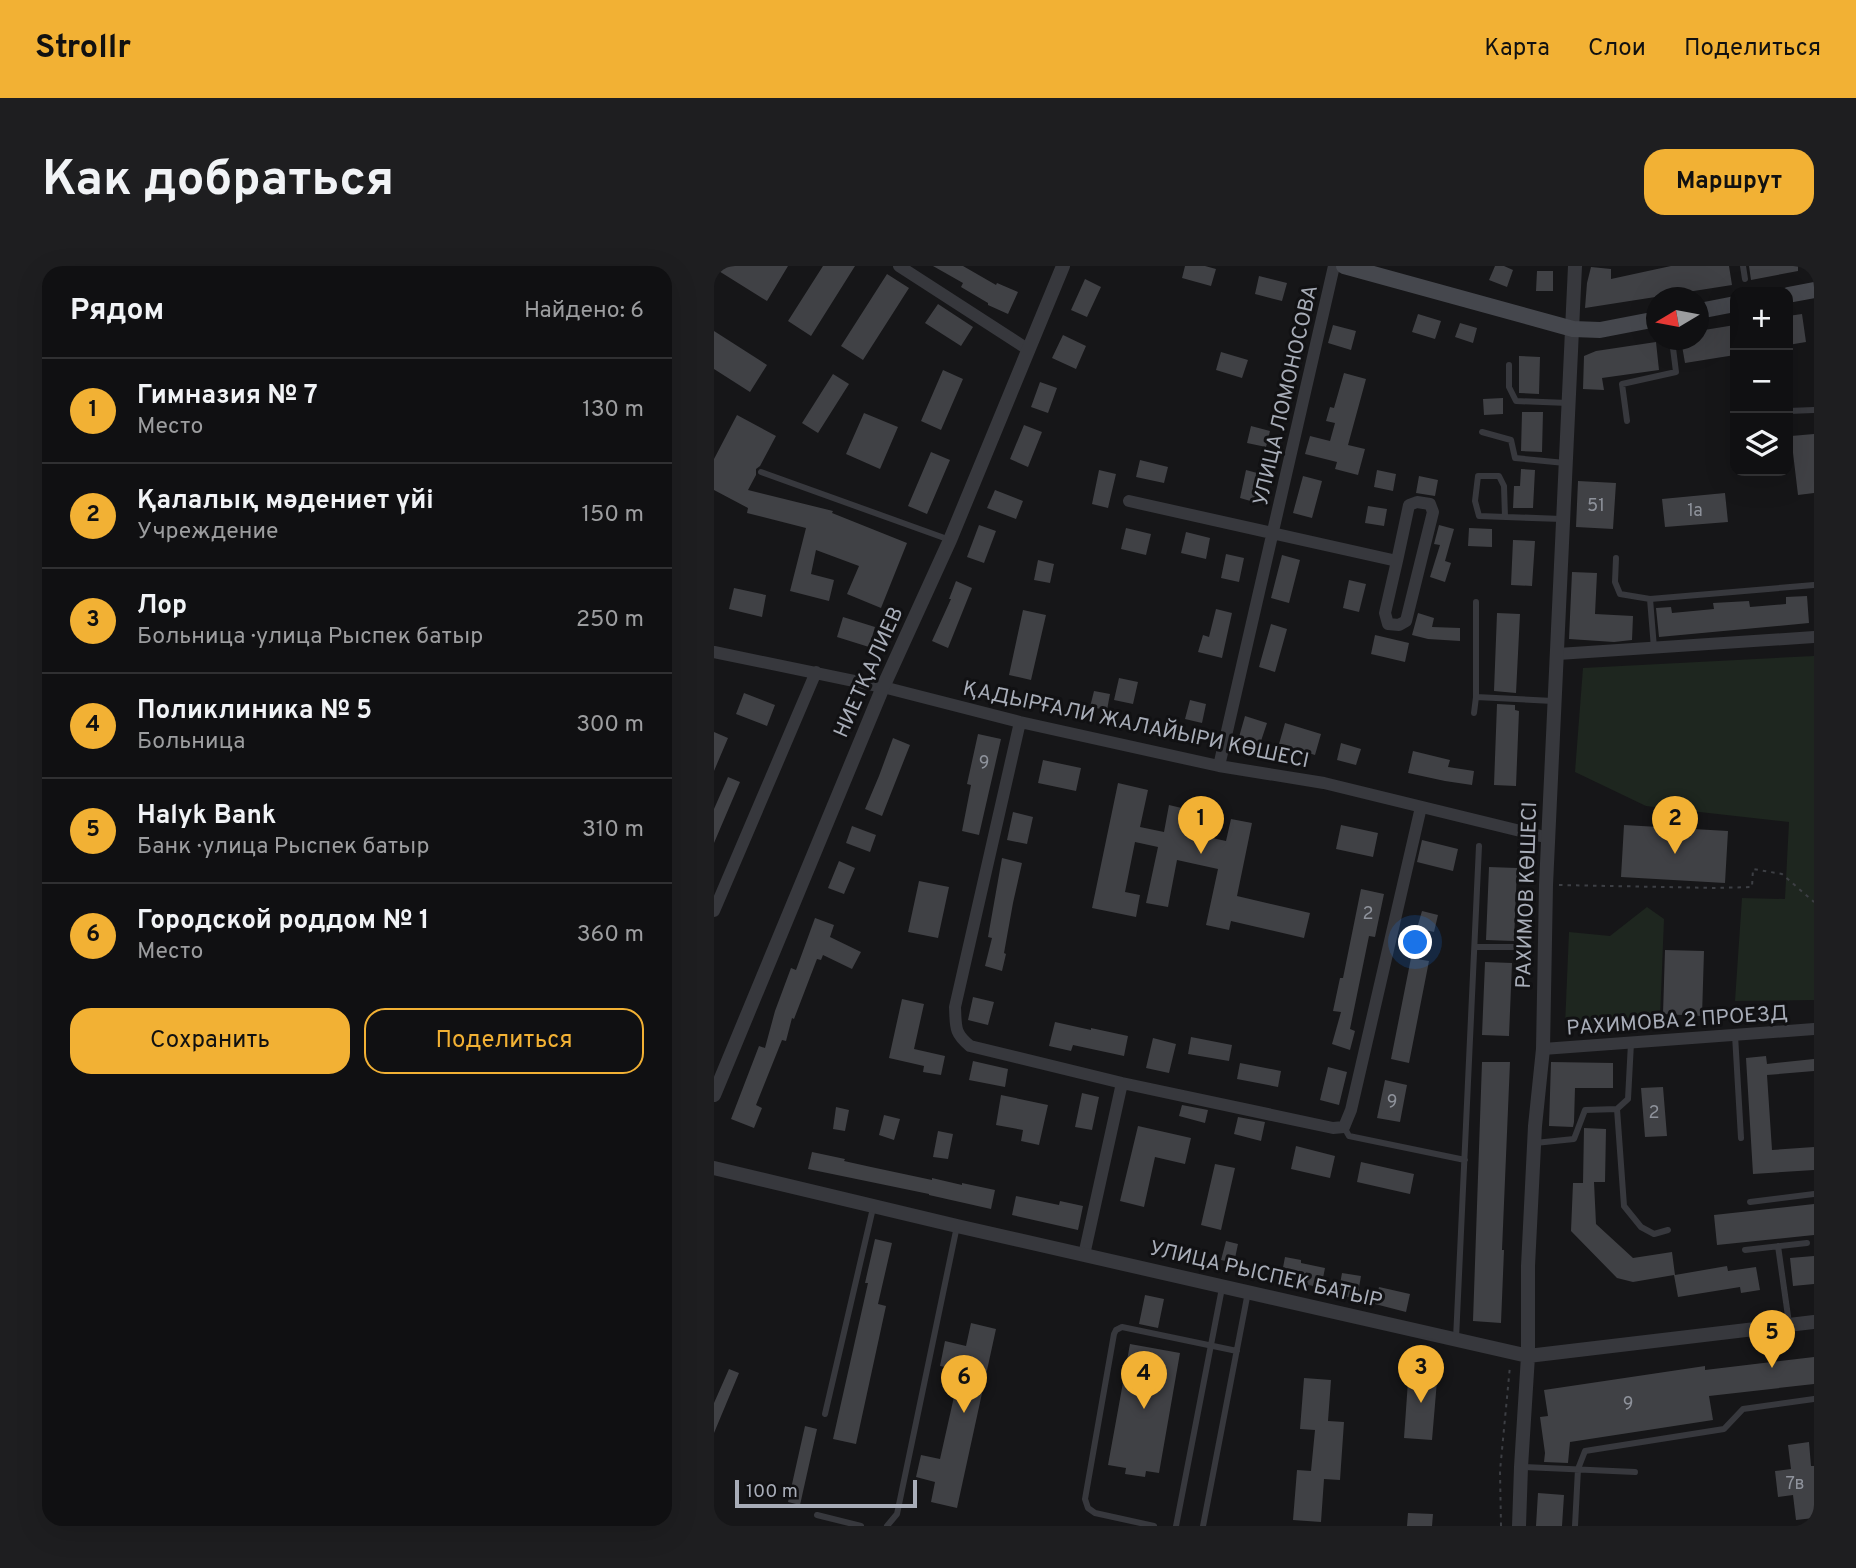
<!DOCTYPE html>
<html lang="ru">
<head>
<meta charset="utf-8">
<style>
  :root { --surface:#101012; --page:#1e1e20; --text:#f1f3f6; --muted:#9c9d9f; --line:#303032; --accent:#f2b134 }
  body { margin:0; font-family:Overpass,sans-serif; background:var(--page); color:var(--text) }
  .controls { position:absolute; right:21px; top:21px; display:grid; overflow:hidden; border-radius:14px; box-shadow:0 7px 28px #0002 }
  .controls button { width:63px; height:63px; display:grid; place-items:center; padding:0; border:0; border-bottom:2px solid var(--line); background:var(--surface); color:var(--text); font:35px sans-serif }
  .compass { position:absolute; left:932px; top:21px; width:63px; height:63px; border-radius:50%; background:var(--surface); box-shadow:0 7px 28px #0002; rotate:260deg }
  .scale { position:absolute; left:21px; bottom:18px; width:182px; box-sizing:border-box; padding-left:7px; border:4px solid #a8adb8; border-top:0; font-size:19px; line-height:24px; white-space:nowrap; color:#a8adb8; -webkit-text-stroke:5px #111113; paint-order:stroke }
  .you { position:absolute; left:702px; top:677px; width:24px; height:24px; margin:-18px; border:5px solid #fff; border-radius:50%; background:#1a73e8; box-shadow:0 0 0 10px #1a73e833 }
  .badge { display:grid; place-items:center; width:46px; height:46px; border-radius:50%; background:var(--accent); color:#111; font-size:23px; font-weight:700 }
  .pin { position:absolute; translate:-50% -58px; filter:drop-shadow(0 2px 4px #0008) }
  .pin::after { content:''; position:absolute; top:37px; width:24px; height:21px; background:inherit; clip-path:polygon(0 0,100% 0,50% 100%) }
  .list { margin:0; padding:0; list-style:none }
  h2 { display:flex; justify-content:space-between; align-items:center; height:91px; margin:0; padding:0 28px; font-size:30px }
  h2 small { font-size:23px; font-weight:400; color:var(--muted) }
  .list li { display:grid; grid-template-columns:46px 1fr auto; gap:21px; align-items:center; box-sizing:border-box; height:105px; padding:0 28px; border-top:2px solid var(--line) }
  .list b { display:block; font-size:26px; white-space:nowrap }
  .list p { margin:0; font-size:23px; white-space:nowrap; color:var(--muted) }
  .list em { font-size:23px; font-style:normal; color:var(--muted) }
  .actions { display:flex; gap:14px; padding:21px 28px }
  .actions a { flex:1; padding:16px 0; border:2px solid var(--accent); border-radius:21px; text-align:center; font-size:24px; color:var(--accent) }
  .actions .main { background:var(--accent); color:#111 }
  .icon { flex:none; width:38px; height:38px; fill:none; stroke:currentColor; stroke-width:2; stroke-linecap:round; stroke-linejoin:round }
  .map { position:relative; flex:none; width:1100px; height:1260px; overflow:hidden; border-radius:21px }
  header { display:flex; align-items:center; gap:42px; box-sizing:border-box; height:98px; padding:0 35px; background:var(--accent); color:#111 }
  header strong { font-size:33px }
  nav { display:flex; gap:38px; margin-inline-start:auto; font-size:24px }
  .intro { display:flex; align-items:center; justify-content:space-between; box-sizing:border-box; height:168px; padding:0 42px }
  h1 { margin:0; font-size:49px }
  .button { padding:18px 32px; border-radius:21px; background:var(--accent); color:#111; font-size:24px; font-weight:700 }
  main { display:flex; gap:42px; padding:0 42px }
  aside { flex:1; background:var(--surface); border-radius:21px; box-shadow:0 7px 28px #0002 }
  .map>svg:first-child { display:block }
  .green { fill:#1e261f }
  .building { fill:#404145 }
  .lines { fill:none; stroke-linecap:round; stroke-linejoin:round }
  .path { stroke:#3d3f44; stroke-width:2; stroke-dasharray:3.5 5; stroke-linecap:butt }
  .service { stroke:#37383d; stroke-width:6 }
  .minor { stroke:#37383d; stroke-width:12 }
  .tertiary { stroke:#37383d; stroke-width:14 }
  .secondary { stroke:#45474d; stroke-width:16 }
  .labels { text-anchor:middle; stroke-width:6; stroke-linejoin:round; paint-order:stroke }
  .number-label { font-size:18px; fill:#8e929b }
  .street-label { font-size:21px; fill:#a8adb8; stroke:#111113 }
</style>
</head>
<body>
<header>
<strong>Strollr</strong>
<nav><a>Карта</a><a>Слои</a><a>Поделиться</a></nav>
</header>
<div class="intro"><h1>Как добраться</h1><a class="button">Маршрут</a></div>
<main>
<aside>
<h2>Рядом<small>Найдено: 6</small></h2>
<ul class="list">
<li><span class="badge">1</span><div><b>Гимназия № 7</b><p>Место</p></div><em>130 m</em></li>
<li><span class="badge">2</span><div><b>Қалалық мәдениет үйі</b><p>Учреждение</p></div><em>150 m</em></li>
<li><span class="badge">3</span><div><b>Лор</b><p>Больница · улица Рыспек батыр</p></div><em>250 m</em></li>
<li><span class="badge">4</span><div><b>Поликлиника № 5</b><p>Больница</p></div><em>300 m</em></li>
<li><span class="badge">5</span><div><b>Halyk Bank</b><p>Банк · улица Рыспек батыр</p></div><em>310 m</em></li>
<li><span class="badge">6</span><div><b>Городской роддом № 1</b><p>Место</p></div><em>360 m</em></li>
</ul>
<div class="actions"><a class="main">Сохранить</a><a>Поделиться</a></div>
</aside>
<div class="map">
<svg width="1100" height="1260" viewBox="0 0 1100 1260">
  <rect width="100%" height="100%" fill="#161618"/>
  <!-- green -->
  <path class="green" d="M1100 390V734L1021 735 1028 632 1071 633 1075 556 932 540 861 506 869 402Z
    M933 641 950 653 946 753 851 760 855 666 896 670Z"/>
  <!-- building -->
  <path class="building" d="M0 0H74L53 35 0 2Z
    M109 0H141L97 70 74 55Z
    M219 0H249L282 19 283 17 304 26 294 48 274 39V37L247 21 249 17Z
    M471 0H491L502 3 497 20 468 12Z
    M781 0H790L799 4 793 21 775 14Z
    M957 0H1015L1018 19 871 42 873 17 877 1 897 3V13Z
    M1035 0H1084V5L1037 14Z
    M823 5H839V25H822Z
    M173 8 195 22 149 94 127 80Z
    M545 10 573 17 568 35 541 28Z
    M371 13 387 21 373 51 357 44Z
    M224 38 259 61 247 80 211 57Z
    M704 48 727 55 721 73 698 66Z
    M1088 48 1092 76 1074 79V50Z
    M746 57 763 62 759 77 741 71Z
    M619 59 642 65 637 84 614 77Z
    M1021 59V89L971 97 967 74H984V65Z
    M0 65 53 99 36 126 0 103Z
    M349 69 372 80 362 103 338 92Z
    M942 76 945 104 888 112 890 124 869 123 870 90 882 85Z
    M507 86 534 94 528 112 502 104Z
    M805 90 826 91 825 128 805 127Z
    M229 104 249 113 227 164 207 155Z
    M630 107 652 113 634 179 651 183 644 209 621 203 623 196 591 188 596 170 616 175 621 157 612 155 616 141 620 142Z
    M119 108 135 118 104 167 88 157Z
    M326 116 343 122 334 147 317 141Z
    M789 132V148L770 149 769 133Z
    M808 146H829L828 186 807 185Z
    M150 147 184 161 166 203 132 188Z
    M23 149 62 170 46 200 42 203V209L34 224 119 245 118 247 193 277 167 342 133 328 145 300 102 284 97 308 120 314 115 335 76 325 92 262 33 247 34 242 0 224V193Z
    M310 159 328 166 314 201 296 193Z
    M537 160 556 165 552 181 533 177Z
    M1100 168V227L1084 229 1077 170Z
    M217 186 236 194 213 248 194 240Z
    M426 194 454 201 450 217 422 211Z
    M807 203 821 204 819 242H799L800 220H806Z
    M385 204 402 208 394 242 378 238Z
    M532 204 547 208 540 236 526 232Z
    M663 204 682 208 679 225 660 221Z
    M589 210 608 215 598 252 579 247Z
    M705 210 724 214 721 230 702 227Z
    M864 215 902 217 899 263 862 261Z
    M281 224 309 235 302 253 273 242Z
    M1011 227 1014 256 951 261 948 233Z
    M654 240 673 243 670 260 651 257Z
    M265 259 282 265 270 297 253 291Z
    M725 259 740 263 731 295 737 297 731 316 716 311 726 279 720 278Z
    M412 262 437 268 432 289 407 283Z
    M755 262 778 263V281L754 280Z
    M472 266 496 272 492 293 467 287Z
    M799 274 821 275 818 320 797 319Z
    M512 288 530 292 525 316 507 312Z
    M568 289 586 294 575 337 557 332Z
    M324 294 340 298 336 317 320 314Z
    M858 306 883 307 881 348 919 350 918 374 900 376 855 373Z
    M635 314 652 318 645 346 629 342Z
    M242 315 258 322 234 382 218 375 237 333H235Z
    M20 322 52 329 48 351 15 343Z
    M1093 330 1095 357 945 371 942 342 957 341 958 347 1000 343 999 337 1035 335 1036 341 1072 338V331Z
    M502 343 518 347 508 392 484 386 489 369 495 371Z
    M309 344 332 349 317 414 295 409Z
    M704 347 720 352 718 361 746 362V375L714 373 698 369Z
    M783 347 806 348 802 427 780 425Z
    M129 351 161 361 155 381 123 371Z
    M557 358 573 363 561 406 545 401Z
    M661 369 695 377 691 396 657 388Z
    M405 412 424 416 419 438 400 434Z
    M380 425 396 428 393 444 376 441Z
    M30 427 61 439 53 460 22 448Z
    M476 434 492 438 488 457 471 453Z
    M783 438 801 439V444L805 445 802 520 780 519Z
    M531 450 553 457 546 478 525 471Z
    M571 457 607 468 601 489 565 478Z
    M0 466 14 472 0 505Z
    M264 468 287 473 265 569 248 565 257 519 253 518Z
    M179 472 196 479 168 550 151 543 165 510Z
    M627 477 647 483 642 499 623 494Z
    M699 485 736 494 734 501 760 505 758 519 731 515 694 507Z
    M329 494 367 502 362 525 324 517Z
    M14 511 26 516 0 577V543Z
    M404 517 434 524 426 561 450 566 455 539 476 544 471 566 512 575 517 553 538 557 523 630 596 647 590 672 517 655 515 664 492 659 504 603 463 594 454 641 432 637 444 581 421 576 411 626 426 629 422 651 378 642Z
    M299 546 319 551 313 578 293 574Z
    M627 559 664 567 659 591 622 583Z
    M910 559 1014 565 1011 617 907 611Z
    M138 560 162 569 156 586 132 577Z
    M708 574 744 583 739 605 703 596Z
    M288 592 308 597 299 637 290 687 292 688 288 705 271 700 278 672 274 671Z
    M125 595 141 602 130 628 114 622Z
    M775 601 803 602 800 675 772 674Z
    M205 615 235 621 224 672 194 666Z
    M647 623 670 628 661 671 655 670 636 763 641 765 636 784 618 778 627 746 619 745 626 712H629Z
    M708 645 724 649 720 666 703 662Z
    M101 652 120 659 116 671 147 686 138 703 109 689 107 694 103 693 80 753 78 752 72 775 68 774 42 839 48 842 40 862 17 853 45 780 51 782 61 745 77 702 82 704Z
    M951 684 990 685 988 750 949 748Z
    M697 692 715 695 695 797 677 793Z
    M771 696 798 697 795 770 768 769Z
    M259 731 280 736 274 759 254 754Z
    M188 733 210 738 200 783 231 790 227 809 209 806 210 800 175 792Z
    M341 756 377 764V762L414 770 410 790 359 779 357 785 335 780Z
    M477 771 518 779 515 795 474 788Z
    M439 772 462 778 455 807 432 802Z
    M1052 790 1053 798 1100 793V805L1053 809 1058 884 1100 881V904L1039 908 1032 792Z
    M259 795 294 803 291 821 255 814Z
    M768 796H796L788 984H790L787 1057 759 1055Z
    M837 796 899 797V822H861L860 856 859 861 835 860Z
    M526 797 567 805 564 821 523 813Z
    M614 801 633 806 625 839 606 834Z
    M671 814 693 819 686 856 663 852Z
    M949 821 953 870 931 871 927 822Z
    M368 827 385 831 378 864 361 861Z
    M287 829 334 839 325 879 307 875 309 864 282 859Z
    M468 839 494 844 491 857 465 850Z
    M122 841 135 844 131 865 119 863Z
    M170 849 186 853 180 874 165 869Z
    M524 851 551 856 547 875 520 868Z
    M424 860 477 872 471 898 441 891 430 941 406 935Z
    M870 862 892 863 891 916H880L882 958 919 992 958 986 961 1009 1013 1000 1014 1005 1042 1001 1046 1024 1027 1027 1026 1021 964 1031 960 1009 919 1016 903 1012 857 965 859 917H869Z
    M224 865 239 868 234 893 219 891Z
    M582 880 621 890 616 912 577 903Z
    M98 886 131 893 130 895 157 901 218 914V912L248 919V917L281 924 277 943 215 929V928L94 903Z
    M647 896 700 908 696 928 643 916Z
    M501 898 521 902 507 964 487 959Z
    M302 930 345 939 346 935 369 940 364 964 298 949Z
    M1100 938V969L1003 979 1000 949Z
    M161 973 178 977 164 1038 172 1040 142 1178 119 1173 154 1017H151Z
    M512 975 524 978 520 997 507 994Z
    M1100 990V1018L1079 1020 1076 992Z
    M571 991 587 994V997L611 1002 607 1022 567 1012Z
    M628 1007 647 1010 643 1033 624 1029Z
    M665 1021 696 1028 692 1046 661 1038Z
    M431 1029 450 1033 444 1062 425 1058Z
    M257 1057 282 1063 243 1242 217 1236 221 1216 202 1211 207 1189 226 1193 246 1104 226 1100 231 1075 252 1080Z
    M416 1078 466 1087 445 1207 432 1205 431 1211 411 1208 412 1202 394 1199Z
    M1100 1091V1118L995 1130 999 1154 856 1176 854 1197 830 1196 831 1187 826 1151 834 1150 830 1124 991 1100V1104Z
    M695 1101 724 1103 718 1174 690 1172Z
    M15 1103 25 1107 0 1167V1137Z
    M590 1112 617 1114 614 1155 630 1156 626 1214 610 1213 607 1256 579 1254 583 1204 597 1205 601 1164 586 1163Z
    M91 1160 103 1163 86 1239 74 1236Z
    M1095 1176 1097 1200H1100V1252L1082 1254 1079 1229 1064 1231 1061 1205 1077 1203 1074 1179Z
    M824 1227 850 1229 848 1260H822Z
    M694 1247 719 1248 718 1260H693Z"/>
  <g class="lines">
    <!-- path -->
    <path class="path" d="M845 619 1001 622 1038 621 1039 603 1068 608 1100 636
      M787 1260 786 1205 796 1100"/>
    <!-- service -->
    <path class="service" d="M1029 0 1031 13
      M795 99V121L802 135 854 137
      M1074 145 1100 144
      M913 155 908 118 962 106 958 74
      M768 166 797 174 801 192 851 197
      M47 206 236 274
      M791 251 790 220 785 210H764L761 235 765 250 848 253
      M902 292 901 316 906 328 936 333 1100 319
      M936 333 940 382
      M762 431 839 435
      M760 447 762 431V336
      M761 681H807
      M1021 769 1027 872
      M917 777 914 833 903 843 910 940 927 961 940 968 954 964
      M630 861 635 870 751 894
      M821 877 860 873 871 844 903 843
      M1036 936 1100 928
      M1064 980 1075 1057
      M1031 984 1093 977
      M742 1073 765 580
      M111 1148 159 942
      M809 1201 921 1206
      M103 1249 147 1260
      M173 1260 183 1248 243 960
      M440 1260 381 1247 374 1242 371 1233 400 1068 402 1064 408 1061 523 1085
      M462 1260 508 1022
      M489 1260 534 1026
      M861 1260 864 1203 871 1185 1010 1163 1029 1143 1100 1133"/>
    <!-- minor -->
    <path class="minor" d="M185 0 315 84
      M415 235 683 295 671 347 674 358 685 359 692 355 719 246 716 238 703 236 695 239 683 295
      M0 386 169 421 306 456 505 500 610 517 835 572
      M844 388 1100 371
      M306 456 241 741C242 761 240 767 256 780L408 817 619 862 630 861 637 844 707 541
      M505 500 620 0
      M0 645 102 406
      M829 783 1100 763
      M370 989 408 817"/>
    <!-- tertiary -->
    <path class="tertiary" d="M0 829 169 421 236 274 349 0
      M0 902 243 960 814 1090 1100 1056
      M805 1260 807 1201 814 1090V1000L821 860 829 783 832 619 861 0"/>
    <!-- secondary -->
    <path class="secondary" d="M630 0 859 63 886 64 943 53
      M1074 29 1100 24
      M985 45 1021 38"/>
  </g>
  <g class="labels">
    <!-- number labels -->
    <g class="number-label">
      <text x="882" y="245">51</text>
      <text x="981" y="250">1а</text>
      <text x="270" y="502">9</text>
      <text x="654" y="653">2</text>
      <text x="678" y="841">9</text>
      <text x="940" y="852">2</text>
      <text x="914" y="1143">9</text>
      <text x="1081" y="1223">7в</text>
    </g>
    <!-- street labels -->
    <g class="street-label">
      <text transform="translate(571 129) rotate(-77)" y="7">УЛИЦА ЛОМОНОСОВА</text>
      <text transform="translate(154 406) rotate(-66)" y="7">НИЕТҚАЛИЕВ</text>
      <text transform="translate(422 458) rotate(12)" y="7">ҚАДЫРҒАЛИ ЖАЛАЙЫРИ КӨШЕСІ</text>
      <text transform="translate(812 629) rotate(-88)" y="7">РАХИМОВ КӨШЕСІ</text>
      <text transform="translate(963 754) rotate(-4)" y="7">РАХИМОВА 2 ПРОЕЗД</text>
      <text transform="translate(552 1008) rotate(13)" y="7">УЛИЦА РЫСПЕК БАТЫР</text>
    </g>
  </g>
</svg>
<div class="controls">
<button>+</button>
<button>−</button>
<button><svg class="icon" aria-label="layers" viewBox="0 0 24 24"><path d="M12 4l9 5-9 5-9-5zM3 14l9 5 9-5"/></svg></button>
</div>
<svg class="compass" viewBox="-18 -18 36 36"><path d="M0-13l5 13h-10z" fill="#e53935"/><path d="M0 13l5-13h-10z" fill="#9c9d9f"/></svg>
<div class="scale">100 m</div>
<div class="you"></div>
<div class="pin badge" style="left:487px;top:588px">1</div>
<div class="pin badge" style="left:961px;top:588px">2</div>
<div class="pin badge" style="left:707px;top:1137px">3</div>
<div class="pin badge" style="left:430px;top:1143px">4</div>
<div class="pin badge" style="left:1058px;top:1102px">5</div>
<div class="pin badge" style="left:250px;top:1147px">6</div>
</div>
</main>
</body>
</html>
